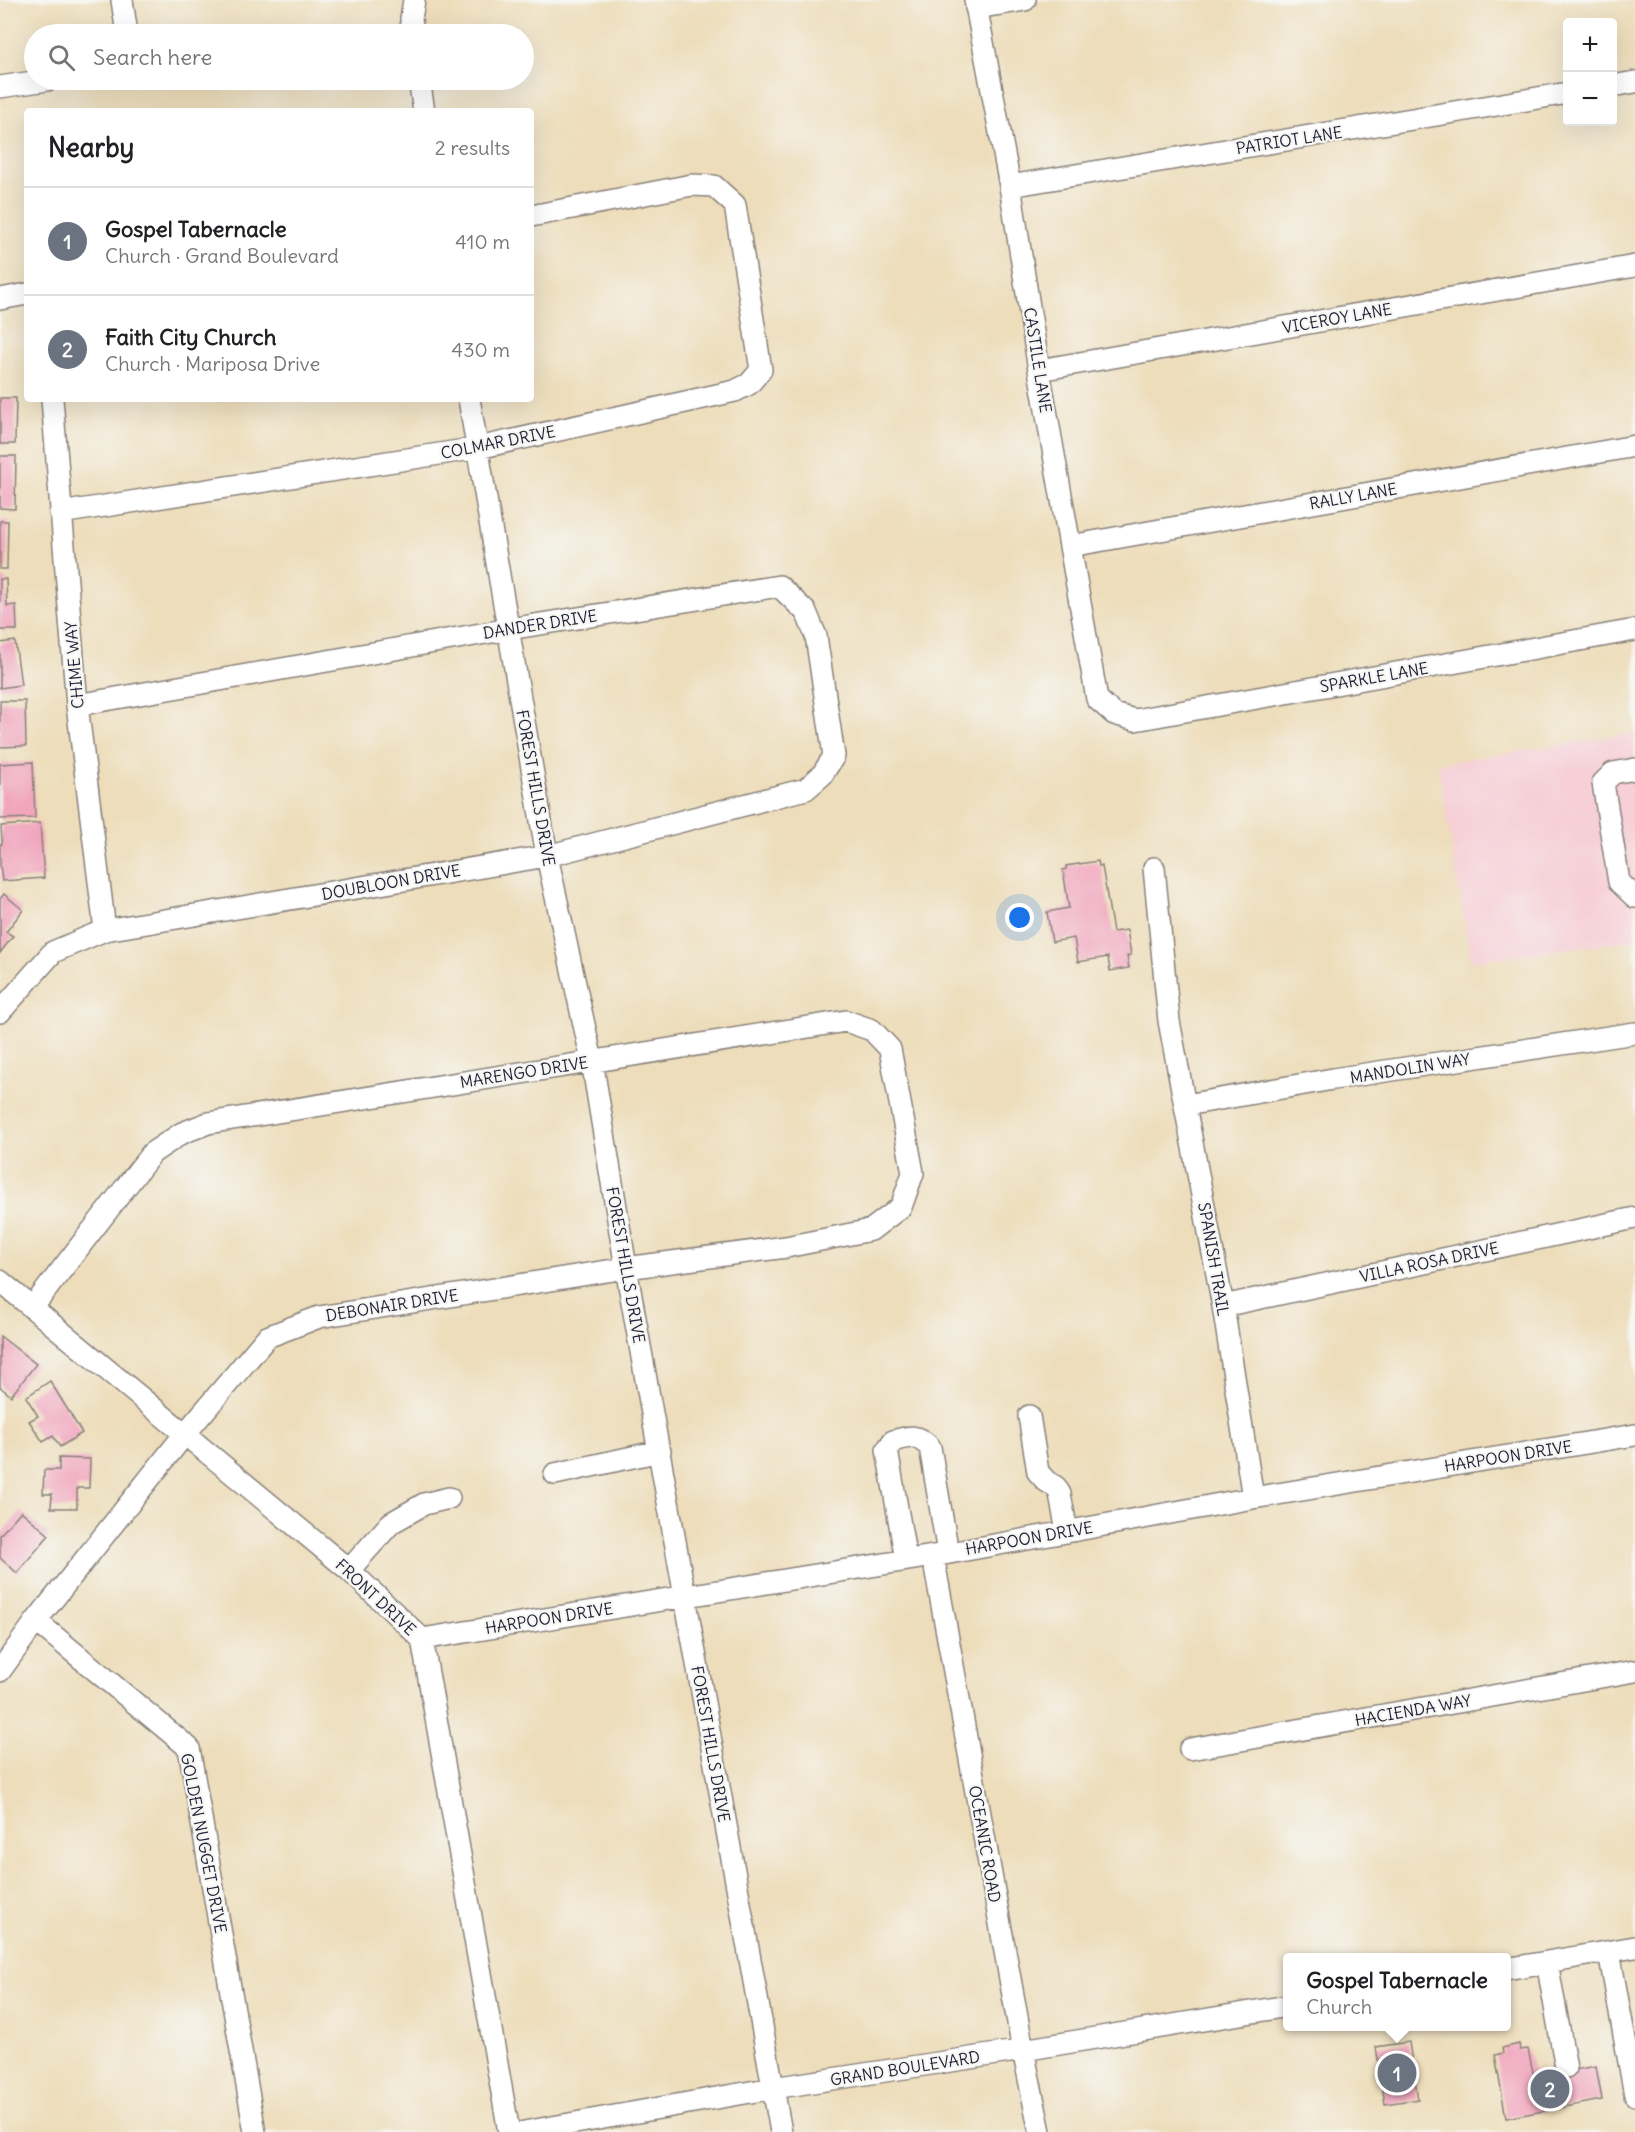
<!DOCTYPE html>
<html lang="en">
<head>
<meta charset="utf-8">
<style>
  :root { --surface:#fff; --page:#f2f2f2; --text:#202124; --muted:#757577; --line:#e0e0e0; --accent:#c8321e }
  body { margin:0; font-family:Delius,sans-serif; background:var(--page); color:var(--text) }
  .controls { position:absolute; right:18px; top:18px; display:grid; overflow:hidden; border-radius:6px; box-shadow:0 6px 24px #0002 }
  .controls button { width:54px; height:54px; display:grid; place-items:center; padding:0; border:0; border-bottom:2px solid var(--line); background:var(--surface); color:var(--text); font:30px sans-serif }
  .you { position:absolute; left:1020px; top:918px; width:21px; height:21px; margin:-15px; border:4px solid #fff; border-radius:50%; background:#1a73e8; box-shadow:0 0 0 9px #1a73e833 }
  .badge { display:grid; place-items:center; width:39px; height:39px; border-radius:50%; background:var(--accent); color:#fff; font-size:20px; font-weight:700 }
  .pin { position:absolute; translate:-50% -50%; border:3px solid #fff; box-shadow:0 2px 6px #0006 }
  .popup { position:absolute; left:1283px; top:1953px; width:228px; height:78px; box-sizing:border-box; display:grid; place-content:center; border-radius:6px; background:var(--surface); filter:drop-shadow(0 2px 4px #0005); font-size:20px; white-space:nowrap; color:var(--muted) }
  .popup b { font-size:22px; color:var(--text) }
  .popup::after { content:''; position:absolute; left:50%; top:100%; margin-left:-12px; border:12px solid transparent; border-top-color:var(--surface) }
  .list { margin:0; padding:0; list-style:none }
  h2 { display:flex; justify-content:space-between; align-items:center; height:78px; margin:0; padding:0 24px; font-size:26px }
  h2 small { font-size:20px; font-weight:400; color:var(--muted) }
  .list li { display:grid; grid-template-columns:39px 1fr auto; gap:18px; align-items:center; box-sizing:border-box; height:108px; padding:0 24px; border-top:2px solid var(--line) }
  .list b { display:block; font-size:22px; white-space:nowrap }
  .list p { margin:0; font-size:20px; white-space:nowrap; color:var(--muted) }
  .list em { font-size:20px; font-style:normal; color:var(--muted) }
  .icon { flex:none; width:33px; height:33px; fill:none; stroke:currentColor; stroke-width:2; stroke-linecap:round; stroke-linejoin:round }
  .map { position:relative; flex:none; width:1635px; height:2132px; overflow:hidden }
  .search { position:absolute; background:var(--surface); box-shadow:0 6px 24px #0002; left:24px; top:24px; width:510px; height:66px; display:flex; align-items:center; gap:15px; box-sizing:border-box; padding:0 21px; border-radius:33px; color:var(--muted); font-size:22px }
  .panel { position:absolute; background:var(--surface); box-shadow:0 6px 24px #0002; left:24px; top:108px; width:510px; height:294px; border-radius:6px }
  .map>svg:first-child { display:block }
  .built { fill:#f6cfd7 }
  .building { fill:#f1a6be }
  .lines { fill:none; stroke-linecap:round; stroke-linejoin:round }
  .minor-casing { stroke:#88807a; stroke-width:24 }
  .minor { stroke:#fff; stroke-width:21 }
  .labels { text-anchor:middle; stroke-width:4.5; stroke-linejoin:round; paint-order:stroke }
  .street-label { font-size:16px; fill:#22223b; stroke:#f6f6f2 }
</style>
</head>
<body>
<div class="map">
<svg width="1635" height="2132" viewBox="0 0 1635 2132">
  <rect width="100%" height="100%" fill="#f6f6f2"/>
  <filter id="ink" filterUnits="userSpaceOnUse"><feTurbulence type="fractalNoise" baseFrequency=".0167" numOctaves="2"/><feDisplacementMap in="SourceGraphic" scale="12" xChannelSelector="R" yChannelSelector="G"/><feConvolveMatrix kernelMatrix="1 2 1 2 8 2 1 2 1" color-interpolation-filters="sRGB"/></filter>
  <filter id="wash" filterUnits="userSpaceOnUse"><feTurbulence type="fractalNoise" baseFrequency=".008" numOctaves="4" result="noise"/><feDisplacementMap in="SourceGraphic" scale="24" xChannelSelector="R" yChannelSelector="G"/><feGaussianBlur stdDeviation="1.35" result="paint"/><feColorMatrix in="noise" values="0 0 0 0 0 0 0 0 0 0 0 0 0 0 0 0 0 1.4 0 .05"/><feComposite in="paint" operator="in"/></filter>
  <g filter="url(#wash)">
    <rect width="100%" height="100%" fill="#edddba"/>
    <!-- built -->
    <path class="built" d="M1635 733V940L1471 961 1438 764Z"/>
    <g id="blocks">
      <!-- building -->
      <path class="building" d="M0 398H16L15 444H0Z
        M0 456H16L15 509 0 508Z
        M0 521H8L7 569H0Z
        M0 579H6L7 606 16 605 17 630H0Z
        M15 641 21 685 0 688V643Z
        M0 701H25L26 746 0 747Z
        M33 762 35 818 0 819V764Z
        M40 823 44 878 2 881 0 865V844H2L1 826Z
        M1098 861 1099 866H1102L1113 932 1127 930 1131 955 1127 956 1129 968 1110 971 1108 957 1078 962 1074 938 1052 942 1047 912 1069 908 1063 870 1066 869V866Z
        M4 894 23 910 6 932 13 936 0 953V899Z
        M0 1336 36 1364 11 1396 0 1387Z
        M50 1381 82 1433 60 1447 53 1436 43 1442 29 1421 38 1416 26 1397Z
        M59 1458 90 1459 89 1488H77V1508H51L52 1494H43L44 1470H59Z
        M21 1511 49 1535 17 1573 0 1558V1535Z
        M1409 2042 1418 2099 1385 2104 1376 2047Z
        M1519 2044 1520 2050 1528 2049 1534 2077 1596 2066 1602 2100 1506 2118 1495 2055 1503 2053 1502 2048Z"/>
    </g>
  </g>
  <g filter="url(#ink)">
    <use href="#blocks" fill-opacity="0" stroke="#88807a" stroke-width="1.5"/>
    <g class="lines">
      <!-- minor casing -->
      <g class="minor-casing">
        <path id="minor" d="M122 0 127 34
          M975 0 1010 186 1039 370 1097 699 1114 714 1135 720 1635 630
          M976 8 1025 0
          M413 34 411 19 414 0
          M419 80 424 111
          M1612 86 1635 82
          M0 87 47 80
          M1010 186 1568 93
          M0 299 27 294
          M1039 370 1635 266
          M52 399 77 705 105 930
          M469 399 547 856 592 1061 626 1268 781 2132
          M60 513 478 448 735 391 749 384 761 370 735 205 714 186 692 185 531 216
          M1070 546 1635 446
          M1635 769 1613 773 1603 783 1619 882 1635 897
          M1154 868 1169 1021 1223 1306 1253 1498
          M0 1012 53 952 105 930 547 856 806 789 822 775 834 756 816 636 806 612 779 586 509 629 77 705
          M1186 1105 1333 1079 1635 1033
          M0 1281 349 1570 422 1639 509 2132
          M1223 1306 1635 1218
          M1029 1416 1038 1472 1046 1481 1056 1487 1060 1494 1067 1532
          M555 1474 660 1451
          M933 1556 1023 2050 1040 2132
          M906 1560 887 1450 893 1441C910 1436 916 1434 930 1447L948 1553
          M349 1570 391 1523 424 1504 449 1498
          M36 1621 189 1748 255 2132
          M422 1639 933 1556 1253 1498 1635 1435
          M0 1671 36 1621 184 1435 267 1337 319 1317 626 1268 786 1247 871 1230 901 1207 913 1173 890 1049 872 1030 846 1021 208 1123 182 1133 152 1153 32 1308
          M1190 1749 1635 1671
          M1609 1952 1635 2095
          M1547 1962 1566 2068
          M1506 1969 1635 1947
          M524 2132 773 2088 1023 2050 1288 2006"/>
      </g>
      <!-- minor -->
      <use href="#minor" class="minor"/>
    </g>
  </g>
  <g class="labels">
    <!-- street labels -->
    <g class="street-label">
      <text transform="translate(1289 140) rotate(-9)" y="6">PATRIOT LANE</text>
      <text transform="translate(1337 318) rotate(-10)" y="6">VICEROY LANE</text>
      <text transform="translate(1038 360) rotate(81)" y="6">CASTILE LANE</text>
      <text transform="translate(498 442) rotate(-11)" y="6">COLMAR DRIVE</text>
      <text transform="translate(1353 496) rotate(-10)" y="6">RALLY LANE</text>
      <text transform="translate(540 624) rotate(-9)" y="6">DANDER DRIVE</text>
      <text transform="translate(74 665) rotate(-95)" y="6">CHIME WAY</text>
      <text transform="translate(1374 677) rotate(-10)" y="6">SPARKLE LANE</text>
      <text transform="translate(536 788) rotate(80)" y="6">FOREST HILLS DRIVE</text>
      <text transform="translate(391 882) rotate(-10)" y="6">DOUBLOON DRIVE</text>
      <text transform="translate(1410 1068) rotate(-9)" y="6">MANDOLIN WAY</text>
      <text transform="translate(524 1072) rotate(-9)" y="6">MARENGO DRIVE</text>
      <text transform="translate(1214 1259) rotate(80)" y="6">SPANISH TRAIL</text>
      <text transform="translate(1429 1262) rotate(-12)" y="6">VILLA ROSA DRIVE</text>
      <text transform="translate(626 1265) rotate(80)" y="6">FOREST HILLS DRIVE</text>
      <text transform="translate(392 1305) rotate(-9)" y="6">DEBONAIR DRIVE</text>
      <text transform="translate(1508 1456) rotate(-9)" y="6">HARPOON DRIVE</text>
      <text transform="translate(1029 1538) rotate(-10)" y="6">HARPOON DRIVE</text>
      <text transform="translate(376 1597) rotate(43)" y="6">FRONT DRIVE</text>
      <text transform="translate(549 1618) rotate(-9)" y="6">HARPOON DRIVE</text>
      <text transform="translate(1413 1710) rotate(-10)" y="6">HACIENDA WAY</text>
      <text transform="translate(711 1744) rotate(80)" y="6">FOREST HILLS DRIVE</text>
      <text transform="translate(204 1843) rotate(79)" y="6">GOLDEN NUGGET DRIVE</text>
      <text transform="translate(985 1844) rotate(80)" y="6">OCEANIC ROAD</text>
      <text transform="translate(905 2068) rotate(-9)" y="6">GRAND BOULEVARD</text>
    </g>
  </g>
</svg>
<div class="controls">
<button>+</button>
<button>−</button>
</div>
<div class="you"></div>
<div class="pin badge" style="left:1397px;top:2073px;background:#6b7280">1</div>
<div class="popup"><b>Gospel Tabernacle</b>Church</div>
<div class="pin badge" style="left:1550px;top:2089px;background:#6b7280">2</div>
<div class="search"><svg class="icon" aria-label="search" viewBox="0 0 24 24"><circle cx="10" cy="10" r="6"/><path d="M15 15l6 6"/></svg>Search here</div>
<section class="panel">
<h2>Nearby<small>2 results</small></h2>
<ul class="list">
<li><span class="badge" style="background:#6b7280">1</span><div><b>Gospel Tabernacle</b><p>Church · Grand Boulevard</p></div><em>410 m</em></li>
<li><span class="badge" style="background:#6b7280">2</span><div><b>Faith City Church</b><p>Church · Mariposa Drive</p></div><em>430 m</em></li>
</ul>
</section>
</div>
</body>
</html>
